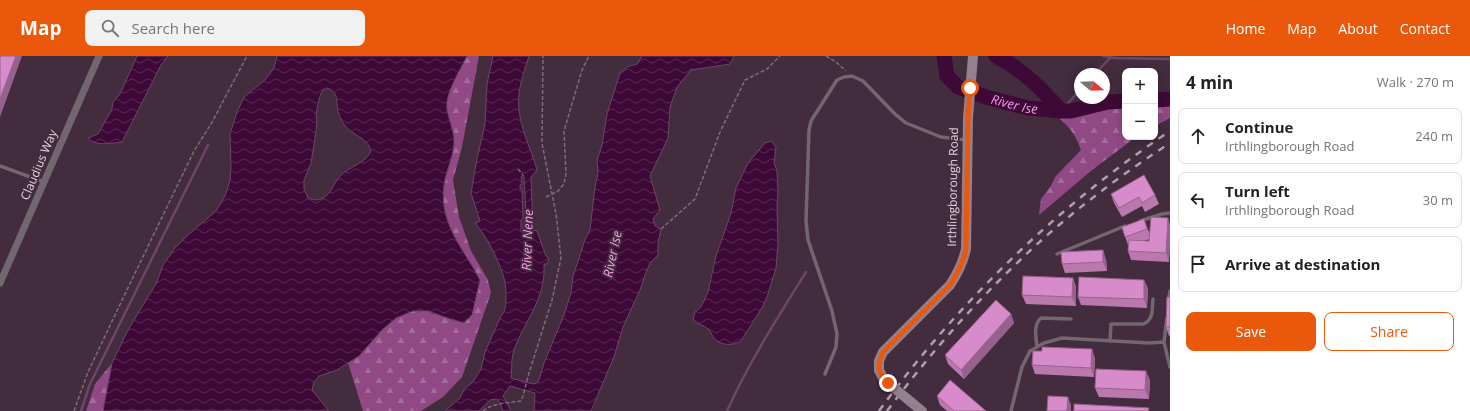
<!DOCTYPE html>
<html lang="en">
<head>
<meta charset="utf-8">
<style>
  :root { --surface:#fff; --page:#f2f2f2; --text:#202124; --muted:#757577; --line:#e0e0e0; --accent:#ea580c }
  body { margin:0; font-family:"Open Sans",sans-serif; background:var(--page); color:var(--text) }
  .controls { position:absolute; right:12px; top:12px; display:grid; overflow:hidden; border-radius:8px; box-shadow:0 2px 10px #0003 }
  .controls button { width:36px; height:36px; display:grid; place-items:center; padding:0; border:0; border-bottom:1px solid var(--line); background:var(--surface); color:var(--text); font:20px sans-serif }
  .compass { position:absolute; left:1074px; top:12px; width:36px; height:36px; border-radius:50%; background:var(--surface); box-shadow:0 2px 10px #0003; rotate:109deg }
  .stop { position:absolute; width:12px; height:12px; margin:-9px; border:3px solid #ea580c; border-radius:50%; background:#fff }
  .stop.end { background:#ea580c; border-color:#fff; box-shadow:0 1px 4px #0008 }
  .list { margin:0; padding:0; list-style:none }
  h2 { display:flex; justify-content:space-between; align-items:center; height:52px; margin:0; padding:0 16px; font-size:17px }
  h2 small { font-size:13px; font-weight:400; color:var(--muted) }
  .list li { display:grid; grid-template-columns:26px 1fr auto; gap:12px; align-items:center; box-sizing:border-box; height:56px; margin:0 8px 8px; padding:0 8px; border:1px solid var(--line); border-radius:8px }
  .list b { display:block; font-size:15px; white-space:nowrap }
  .list p { margin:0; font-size:13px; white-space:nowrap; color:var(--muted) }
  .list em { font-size:13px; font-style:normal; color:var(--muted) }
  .actions { display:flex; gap:8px; padding:12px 16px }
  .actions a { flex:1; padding:9px 0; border:1px solid var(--accent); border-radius:8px; text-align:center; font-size:14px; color:var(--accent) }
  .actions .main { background:var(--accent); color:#fff }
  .icon { flex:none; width:22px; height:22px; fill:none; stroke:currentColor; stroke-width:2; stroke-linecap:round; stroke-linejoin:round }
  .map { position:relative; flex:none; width:1170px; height:355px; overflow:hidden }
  header { display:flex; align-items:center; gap:24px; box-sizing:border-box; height:56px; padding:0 20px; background:var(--accent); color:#fff }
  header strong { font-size:19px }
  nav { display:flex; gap:22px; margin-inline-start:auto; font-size:14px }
  .search { width:280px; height:36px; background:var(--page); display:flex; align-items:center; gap:10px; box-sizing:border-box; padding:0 14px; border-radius:8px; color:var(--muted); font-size:15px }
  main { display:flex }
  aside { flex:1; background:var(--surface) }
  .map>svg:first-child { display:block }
  .forest { fill:url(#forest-firs) }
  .water { fill:url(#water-waves); stroke:#6e4569; fill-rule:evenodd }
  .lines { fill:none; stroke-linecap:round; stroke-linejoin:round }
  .stream { stroke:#6e4569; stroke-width:2.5 }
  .river { stroke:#3d0937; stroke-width:15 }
  .path { stroke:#7f6b7a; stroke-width:1.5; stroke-dasharray:4 2; stroke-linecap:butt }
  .service { stroke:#72666f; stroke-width:3.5 }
  .minor { stroke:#72666f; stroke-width:7 }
  .secondary { stroke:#93818f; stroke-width:10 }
  .rail { stroke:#b09eab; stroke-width:2.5; stroke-dasharray:7 7; stroke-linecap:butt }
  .secondary-bridge { stroke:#93818f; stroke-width:10 }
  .wall { fill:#ba78ae; fill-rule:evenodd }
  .shaded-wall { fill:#97618d }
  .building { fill:#d88bca; stroke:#97618d }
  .route { stroke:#ea580c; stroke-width:5 }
  .labels { text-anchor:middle; stroke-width:4; stroke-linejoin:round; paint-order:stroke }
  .street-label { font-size:12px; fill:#e1d2dd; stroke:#432c3e }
  .water-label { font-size:13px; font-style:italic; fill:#fc99ea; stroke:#432c3e }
</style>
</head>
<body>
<header>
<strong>Map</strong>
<div class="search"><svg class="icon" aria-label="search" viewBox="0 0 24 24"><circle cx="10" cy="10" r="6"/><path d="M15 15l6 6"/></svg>Search here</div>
<nav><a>Home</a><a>Map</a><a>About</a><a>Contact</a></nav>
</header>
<main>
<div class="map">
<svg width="1170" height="355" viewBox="0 0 1170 355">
  <defs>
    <pattern id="forest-firs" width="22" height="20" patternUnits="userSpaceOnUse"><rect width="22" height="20" fill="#904985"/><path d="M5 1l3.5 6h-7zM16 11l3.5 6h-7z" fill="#a46b9b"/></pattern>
    <pattern id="water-waves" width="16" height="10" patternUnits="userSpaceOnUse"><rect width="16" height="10" fill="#3d0937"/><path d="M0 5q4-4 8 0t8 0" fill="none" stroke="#592c54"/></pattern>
  </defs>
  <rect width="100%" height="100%" fill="#432c3e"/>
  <!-- forest -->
  <path class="forest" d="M467 0H479L462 91 453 124 459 161 471 195 488 224 491 237 462 321 443 341 421 355H363L348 307 359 300 382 274 396 262 413 255H428L433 258 472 259 480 224C464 193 439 168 444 130 446 113 454 99 454 83 454 76 448 62 447 53 445 37 460 15 467 0Z
    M1114 39 1125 43V81H1136L1092 114 1039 159 1041 143 1051 130 1055 121 1081 94C1074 74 1066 68 1051 55L1056 51 1080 47 1087 42H1104V40Z
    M1155 39H1170V62L1155 70Z
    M112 307 103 355H86L95 328Z"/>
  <!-- water -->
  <path class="water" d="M137 0H168L161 9 122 86C111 87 96 91 88 82L98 78 112 53 113 46 120 38Z
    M277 0H467C460 15 445 37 447 53 448 62 454 75 454 83 455 99 446 113 444 130 439 168 464 193 480 224L472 259 464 267 450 263 428 255H413L396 262 382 274 359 300 337 314 319 320 314 326 312 334 329 355H103L112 307 128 274 157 226 163 209 175 192 188 179 216 155 225 140 230 125 231 110 230 78 237 56 244 41 265 24 274 12ZM327 32C339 36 336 45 338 55 339 59 341 64 343 67 351 80 367 80 371 95 365 108 350 110 340 120 334 127 331 138 323 142 318 145 314 144 308 142L304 133V124L311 107 314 89 317 67 316 58 319 43 322 35Z
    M493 0H529C525 13 520 26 519 39 516 65 530 89 537 114L531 121 533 174 537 175 546 200 549 202 547 208H544C546 243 525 264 514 294 511 303 512 313 511 322L533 328 537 327 539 324 544 307 564 259 571 237 573 220 585 184 590 174 595 131 598 117 597 104 602 89 607 58 620 17 627 11 637 8 642 0H734L730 8 691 14 677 31 670 51 668 82 650 120 660 154 653 163 655 170 661 173 658 188V199L650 207 645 219 640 234 623 271 614 301 591 355H534L535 337 510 330 503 340 511 355H503L499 345 496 343 490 344 479 355H445L460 342 464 333 472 327 476 321 481 313 485 296 501 260C505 256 505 252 506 246 506 237 506 227 503 219 498 203 486 179 475 167L480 165 471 137 477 103 485 68 487 28ZM523 119 524 121 527 174 523 177 521 175V164L523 162 522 133H520V129L522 128 521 121Z
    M771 85 776 91 774 107 777 115 778 136 777 150 778 188 776 212 768 238 763 250 741 285C733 290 721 290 714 282 711 278 711 275 707 272 702 268 697 269 693 264L695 256 701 251 708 236 716 200 731 157 736 132 748 107 765 87Z"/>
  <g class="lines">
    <!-- stream -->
    <path class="stream" d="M1103 0 1115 2 1170 3
      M1095 18 1110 2
      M1061 55 1080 34
      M81 355 90 328 208 89
      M727 355C749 306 778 261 806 216"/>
    <!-- river -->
    <g class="river">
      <path id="s1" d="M944 0 947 20 958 31 986 41 1028 52 1061 55"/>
      <path d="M996 0C1022 13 1042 33 1061 55H1071L1108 46 1125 45"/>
      <path d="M1155 44 1170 43"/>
    </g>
    <!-- path -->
    <path class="path" d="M826 0 836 6 846 15
      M518 113 523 119
      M546 141 558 135 564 128 566 118 564 75 582 14 589 0
      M661 173 695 143 720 76 745 24 767 13 780 0
      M74 355 88 316 124 240 194 95 211 68 247 0
      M483 355C492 347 509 347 521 345L523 340 529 317 552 244 561 202 556 158 542 87 543 0"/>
    <!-- service -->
    <path class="service" d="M0 110 44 126
      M1140 165 1162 158 1170 157
      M1057 198 1125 170
      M1168 246 1170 235
      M1167 262 1164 286 1170 311
      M1110 285 1111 268H1143C1154 264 1152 253 1153 243
      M1037 291C1036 281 1033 269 1041 262L1071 263
      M825 318 836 291 837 278 832 255 808 184 806 165 809 74 811 65 837 24 844 21 852 20 863 25 895 58 906 67 941 81 966 84
      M1011 355 1022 311 1030 295 1044 287 1062 282 1149 287 1164 286"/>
    <!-- minor -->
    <path class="minor" d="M0 227 99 0"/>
    <!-- secondary -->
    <path class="secondary" d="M879 314V305L883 296 950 229C958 217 963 207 966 193L968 62 973 0"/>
    <!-- rail -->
    <path class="rail" d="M879 355C959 245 1057 151 1170 75
      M887 355C926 303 968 254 1015 209 1062 163 1115 123 1170 87"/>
    <!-- secondary-bridge -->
    <path class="secondary-bridge" d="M879 314 883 322 888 327 922 355"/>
  </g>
  <!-- wall -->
  <path class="wall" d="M1111 138 1155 139 1159 148 1145 156 1142 150 1122 161 1114 147Z
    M1144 163 1150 179 1170 168V188L1169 206 1131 204 1128 195V189L1122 171ZM1150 183 1149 185H1143Z
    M1106 203 1107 215 1065 217 1062 208Z
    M1073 222 1076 231V250L1026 248 1022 239Z
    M1148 232 1147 252 1081 249 1078 241Z
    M1170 241V280H1169L1166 271Z
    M1011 258 1014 267 964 323 948 308 945 299Z
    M1042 295 1095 302 1094 321 1035 318 1032 309Z
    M1150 324 1149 343 1099 341 1095 332Z
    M937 340 986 355H947L940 349Z"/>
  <!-- shaded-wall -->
  <path class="shaded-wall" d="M16 0H22L0 61V43Z
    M1168 162 1170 168V188L1169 206 1166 197Z
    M1103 194 1106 203 1107 215 1103 206Z
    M1073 222 1076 231V250L1072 241Z
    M1144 224 1148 232 1147 252 1144 243Z
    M1011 258 1014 267 964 323 961 314Z
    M1092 293 1095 302 1094 321 1091 312Z
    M1146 315 1150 324 1149 343 1145 334Z
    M1068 341 1071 349V355H1067Z"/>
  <!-- building -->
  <path class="building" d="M0 0H16L0 43Z
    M1144 119 1155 139 1142 147 1139 141 1119 152 1111 138Z
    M1151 161 1168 162 1166 197 1128 195 1129 184 1149 185Z
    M1144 163 1147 173 1125 181 1122 171Z
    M1103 194V206L1062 208 1061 196Z
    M1023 220 1073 222 1072 241 1022 239Z
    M1079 221 1144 224V243L1078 241Z
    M1167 241H1170V271H1166Z
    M996 244 1011 258 961 314 945 299Z
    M1042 291 1092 293 1091 312 1032 309 1033 295H1042Z
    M1096 313 1146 315 1145 334 1095 332Z
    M950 324 986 355H954L937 340Z
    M1048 340 1068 341 1067 355H1047Z
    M1074 348 1149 352 1148 355H1074Z"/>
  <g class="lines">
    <!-- route -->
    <path class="route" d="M888 327C877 316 877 310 883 296L950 229C958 217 963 207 966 193L968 62 970 32"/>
  </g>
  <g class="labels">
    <!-- street labels -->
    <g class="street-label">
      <text transform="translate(39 109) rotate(-67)" y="4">Claudius Way</text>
      <text transform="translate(953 131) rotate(-89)" y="4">Irthlingborough Road</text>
    </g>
    <!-- water labels -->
    <g class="water-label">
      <text dy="5" stroke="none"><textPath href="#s1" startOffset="95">River Ise</textPath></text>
      <text transform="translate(527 184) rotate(-88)" y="5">River Nene</text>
      <text transform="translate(612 198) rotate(-78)" y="5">River Ise</text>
    </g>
  </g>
</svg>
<div class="controls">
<button>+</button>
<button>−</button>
</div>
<svg class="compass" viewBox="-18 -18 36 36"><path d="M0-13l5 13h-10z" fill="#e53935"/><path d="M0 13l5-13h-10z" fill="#757577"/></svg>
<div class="stop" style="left:970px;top:32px"></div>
<div class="stop end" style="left:888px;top:327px"></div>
</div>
<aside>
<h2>4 min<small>Walk · 270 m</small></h2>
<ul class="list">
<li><svg class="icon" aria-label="ahead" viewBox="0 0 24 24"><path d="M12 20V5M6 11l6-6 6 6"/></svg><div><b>Continue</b><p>Irthlingborough Road</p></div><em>240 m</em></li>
<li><svg class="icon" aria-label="left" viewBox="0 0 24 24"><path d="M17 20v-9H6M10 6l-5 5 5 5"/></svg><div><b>Turn left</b><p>Irthlingborough Road</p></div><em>30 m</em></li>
<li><svg class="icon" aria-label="arrive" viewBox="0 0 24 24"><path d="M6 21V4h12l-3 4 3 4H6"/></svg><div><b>Arrive at destination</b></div></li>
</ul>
<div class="actions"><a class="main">Save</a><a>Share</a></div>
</aside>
</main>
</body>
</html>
